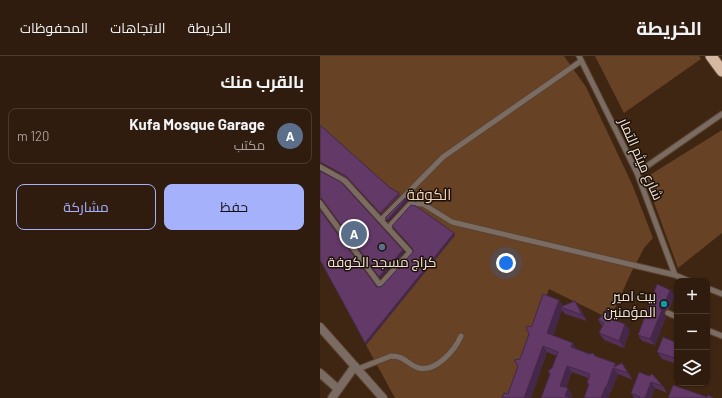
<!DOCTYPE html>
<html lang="ar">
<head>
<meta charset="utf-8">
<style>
  :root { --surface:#2f1c0e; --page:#372517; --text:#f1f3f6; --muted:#a7a19e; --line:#4a3a2e; --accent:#a6b1fc }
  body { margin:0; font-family:Barlow,Cairo,sans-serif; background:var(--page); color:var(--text); direction:rtl }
  .controls { position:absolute; right:12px; bottom:12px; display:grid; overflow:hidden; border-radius:8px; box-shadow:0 1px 3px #0004 }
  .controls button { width:36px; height:36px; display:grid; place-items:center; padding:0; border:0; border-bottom:1px solid var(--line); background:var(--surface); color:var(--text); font:20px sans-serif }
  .you { position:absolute; left:186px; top:207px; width:14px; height:14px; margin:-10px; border:3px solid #fff; border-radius:50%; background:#1a73e8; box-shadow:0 0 0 6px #1a73e833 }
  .badge { display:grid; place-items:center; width:26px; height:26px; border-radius:50%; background:var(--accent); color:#fff; font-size:13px; font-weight:700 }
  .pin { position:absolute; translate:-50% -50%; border:2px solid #fff; box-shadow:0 1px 4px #0006 }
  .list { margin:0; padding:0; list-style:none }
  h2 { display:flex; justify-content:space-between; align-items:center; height:52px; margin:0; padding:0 16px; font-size:17px }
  h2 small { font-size:13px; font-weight:400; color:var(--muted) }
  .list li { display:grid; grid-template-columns:26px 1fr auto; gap:12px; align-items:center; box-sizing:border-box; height:56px; margin:0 8px 8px; padding:0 8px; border:1px solid var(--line); border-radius:8px }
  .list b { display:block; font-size:15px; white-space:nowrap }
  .list p { margin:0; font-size:13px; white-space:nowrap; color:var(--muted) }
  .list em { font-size:13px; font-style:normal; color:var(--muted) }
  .actions { display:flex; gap:8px; padding:12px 16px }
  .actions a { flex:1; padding:9px 0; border:1px solid var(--accent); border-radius:8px; text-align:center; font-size:14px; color:var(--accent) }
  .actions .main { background:var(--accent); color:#111 }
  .icon { flex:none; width:22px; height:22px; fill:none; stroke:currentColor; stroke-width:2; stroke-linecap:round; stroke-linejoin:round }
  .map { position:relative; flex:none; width:402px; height:342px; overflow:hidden; direction:ltr }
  header { display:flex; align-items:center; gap:24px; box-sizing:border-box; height:56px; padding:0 20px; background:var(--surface); border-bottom:1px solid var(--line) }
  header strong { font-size:19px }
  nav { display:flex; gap:22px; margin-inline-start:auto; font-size:14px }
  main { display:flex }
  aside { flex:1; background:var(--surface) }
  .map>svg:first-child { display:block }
  .green { fill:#674225 }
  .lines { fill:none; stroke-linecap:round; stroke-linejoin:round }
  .service-casing { stroke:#5c4431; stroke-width:7 }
  .minor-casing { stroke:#5c4431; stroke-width:10 }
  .trunk-casing { stroke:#5c4431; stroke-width:13 }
  .service { stroke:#7a6c63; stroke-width:5 }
  .minor { stroke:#7a6c63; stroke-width:8 }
  .trunk { stroke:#d6b8a2; stroke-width:11 }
  .wall { fill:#553159 }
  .shaded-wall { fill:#452849 }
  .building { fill:#633968; stroke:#452849 }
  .service-dot { fill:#5c6f8a; stroke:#1d1209; stroke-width:1.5 }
  .culture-dot { fill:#0f9aa8; stroke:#1d1209; stroke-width:1.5 }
  .labels { text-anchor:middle; stroke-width:3; stroke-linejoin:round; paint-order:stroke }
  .street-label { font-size:14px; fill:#f2e1d5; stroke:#1d1209 }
  .poi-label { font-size:14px; fill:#f2e1d5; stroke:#1d1209 }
  .neighbourhood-label { font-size:15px; fill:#f3d2ba; stroke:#1d1209 }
</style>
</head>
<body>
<header>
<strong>الخريطة</strong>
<nav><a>الخريطة</a><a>الاتجاهات</a><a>المحفوظات</a></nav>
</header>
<main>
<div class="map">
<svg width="402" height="342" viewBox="0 0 402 342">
  <rect width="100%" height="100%" fill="#3f2612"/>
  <!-- green -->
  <path class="green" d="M0 0H244L266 31 312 128 333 182 324 192 310 219 290 263 229 233 190 342H75L46 289 135 179 70 132 0 70Z
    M275 0H379L381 3 304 57Z
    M402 74V177L358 212 325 122Z"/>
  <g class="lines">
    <!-- service casing -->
    <g class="service-casing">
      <path id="service" d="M259 0 317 117 355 219
        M0 111 25 125 90 196 60 229 0 147
        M317 117 402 58
        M61 164 123 101 261 5
        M68 172 91 147 103 148 132 166 355 219 369 225
        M387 232 402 238
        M348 257 357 261
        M387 274 402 280
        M38 313 71 300C84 300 85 306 96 311 114 319 135 294 141 280"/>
    </g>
    <!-- minor casing -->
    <g class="minor-casing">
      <path id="minor" d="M0 271 63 342
        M0 317 18 333
        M12 342 35 310"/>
    </g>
    <!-- trunk casing -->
    <g class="trunk-casing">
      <path id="trunk" d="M391 0 402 15"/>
    </g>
    <!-- service -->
    <use href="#service" class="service"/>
    <!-- minor -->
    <use href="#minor" class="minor"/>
    <!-- trunk -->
    <use href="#trunk" class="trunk"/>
  </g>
  <!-- wall -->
  <path class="wall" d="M0 69 69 131 79 137 80 139 61 158 27 122 2 107H0Z
    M350 234 355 240 349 253 346 254 344 256V258L346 261 335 289 322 285 318 279Z
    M239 244 243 250 260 252 267 265 245 258 242 254 233 279 257 293 295 307 296 310 302 307 313 324 298 318 291 336H290L288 342H264L268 329 267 327 268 322 252 316 246 332 252 339 251 342H221L237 300 227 296 211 342H182L188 338 212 270Z
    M288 252 292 258V263L310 274 304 292 284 284 279 277 282 270 278 264Z
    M357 287V308L342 303 337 296Z
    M329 320 343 330 347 337 335 332 331 342H314L311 337Z"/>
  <!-- shaded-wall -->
  <path class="shaded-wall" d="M86 143 88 145 68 166 67 164Z
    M134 177 135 179 46 289 45 287Z
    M83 194 85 196 60 223 59 221Z
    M350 234 355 240 349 253 345 247Z
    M239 244 244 251H240L242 254 232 284 227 277Z
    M255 245 260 252 267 265 262 259Z
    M342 247 346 254 344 256V258L346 261 335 289 330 283 340 253V249Z
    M288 252 292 258V268L288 262Z
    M305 268 310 274 304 292 299 285Z
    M253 287 257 293 255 297 251 291Z
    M223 290 227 296 211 342H204Z
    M357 291V307L354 302Z
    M302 307 307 314 313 324 308 317Z
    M247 310 252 316 244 336 240 330Z
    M293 312 298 318 291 336 287 330Z
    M331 326 335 332 331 342H325Z
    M286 330 290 336 288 342H281Z
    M248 332 252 339 251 342 245 340Z"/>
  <!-- building -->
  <path class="building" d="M0 69 69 131 79 137 60 157 26 120 0 106Z
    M0 115 21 126 83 194 59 221 2 143 0 142Z
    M85 142 86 143 67 164 65 162Z
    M91 149 96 150 134 177 45 287 0 204V154L57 231H59L62 230 93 196 92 192 72 170Z
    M337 228 350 234 345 247H342L340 249V253L342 254 330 283 318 279Z
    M223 238 239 244 227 277 253 287 251 291 269 298 273 297 275 300 295 307 294 311 302 307 308 317 293 312 287 330H286L281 342H264L269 328 267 327 270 318 247 310 240 330 248 332 245 340 251 342H221L230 318 228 315 232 312 238 296 223 290 204 342H182L184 337 188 338 198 310 194 304 200 303 209 278 206 271 212 270Z
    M255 245 262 259 240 251Z
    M288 252V262L305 268 299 285 279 277 284 267 278 264Z
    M343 281 357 287V291L354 302 337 296Z
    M319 316 329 320 332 318 343 330 331 326 325 342H319L320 341 311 337Z
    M353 329 387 341 388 339 394 342H348Z"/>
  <!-- markers -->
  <circle class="service-dot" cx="62" cy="191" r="4"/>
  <circle class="culture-dot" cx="344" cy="248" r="4"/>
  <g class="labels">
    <!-- street labels -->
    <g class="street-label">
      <text transform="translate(321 103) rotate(66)" y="5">شارع ميثم التمار</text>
    </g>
    <!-- poi labels -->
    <g class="poi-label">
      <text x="62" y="211">كراج مسجد الكوفة</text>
      <text x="336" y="245" text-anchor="end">بيت امير<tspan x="336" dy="16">المؤمنين</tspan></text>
    </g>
    <!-- neighbourhood labels -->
    <g class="neighbourhood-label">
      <text x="109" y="144">الكوفة</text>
    </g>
  </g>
</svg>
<div class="controls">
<button>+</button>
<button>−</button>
<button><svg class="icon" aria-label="layers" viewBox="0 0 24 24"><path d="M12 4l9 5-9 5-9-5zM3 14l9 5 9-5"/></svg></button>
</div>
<div class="you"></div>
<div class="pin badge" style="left:34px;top:178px;background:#5c6f8a">A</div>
</div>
<aside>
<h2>بالقرب منك<small></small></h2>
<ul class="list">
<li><span class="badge" style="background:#5c6f8a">A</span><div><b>Kufa Mosque Garage</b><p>مكتب</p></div><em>120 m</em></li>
</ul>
<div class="actions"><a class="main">حفظ</a><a>مشاركة</a></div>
</aside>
</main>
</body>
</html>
